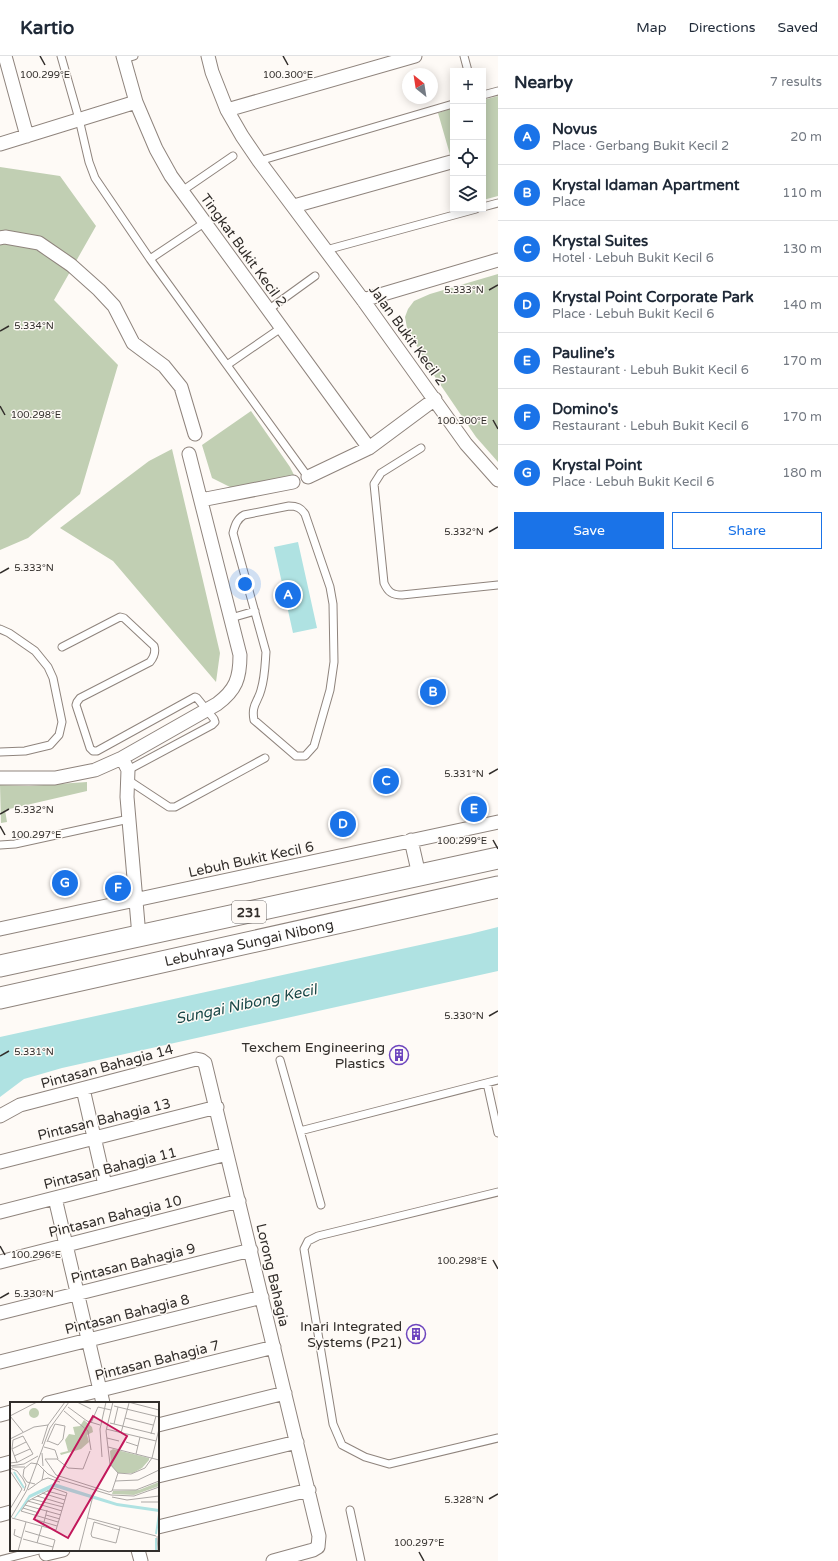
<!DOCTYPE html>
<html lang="en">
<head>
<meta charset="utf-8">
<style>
  :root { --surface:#fff; --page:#f6f6f7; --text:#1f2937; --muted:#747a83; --line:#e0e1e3; --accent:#1a73e8 }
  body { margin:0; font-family:"Varela Round",sans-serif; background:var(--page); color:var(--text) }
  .controls { position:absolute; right:12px; top:12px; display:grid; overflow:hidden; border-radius:0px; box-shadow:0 2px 10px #0003 }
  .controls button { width:36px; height:36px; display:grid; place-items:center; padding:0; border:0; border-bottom:1px solid var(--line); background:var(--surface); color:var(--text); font:20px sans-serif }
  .compass { position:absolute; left:402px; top:12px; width:36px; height:36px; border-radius:50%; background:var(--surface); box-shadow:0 2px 10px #0003; rotate:330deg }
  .you { position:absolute; left:245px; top:528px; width:14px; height:14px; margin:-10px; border:3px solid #fff; border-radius:50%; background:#1a73e8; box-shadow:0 0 0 6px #1a73e833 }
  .badge { display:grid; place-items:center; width:26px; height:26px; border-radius:50%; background:var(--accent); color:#fff; font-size:13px; font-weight:700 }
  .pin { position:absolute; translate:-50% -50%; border:2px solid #fff; box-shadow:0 1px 4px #0006 }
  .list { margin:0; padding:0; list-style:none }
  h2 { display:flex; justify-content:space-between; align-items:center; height:52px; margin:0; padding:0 16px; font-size:17px }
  h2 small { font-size:13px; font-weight:400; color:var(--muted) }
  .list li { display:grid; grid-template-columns:26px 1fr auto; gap:12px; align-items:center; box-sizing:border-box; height:56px; padding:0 16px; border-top:1px solid var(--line) }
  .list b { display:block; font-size:15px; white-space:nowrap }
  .list p { margin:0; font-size:13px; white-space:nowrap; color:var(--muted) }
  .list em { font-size:13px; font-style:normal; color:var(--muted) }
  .actions { display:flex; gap:8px; padding:12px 16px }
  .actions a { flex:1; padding:9px 0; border:1px solid var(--accent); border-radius:0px; text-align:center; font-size:14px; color:var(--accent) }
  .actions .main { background:var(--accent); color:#fff }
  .icon { flex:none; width:22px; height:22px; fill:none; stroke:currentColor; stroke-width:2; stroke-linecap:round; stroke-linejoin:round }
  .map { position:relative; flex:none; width:498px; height:1505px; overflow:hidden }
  header { display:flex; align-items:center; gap:24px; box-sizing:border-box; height:56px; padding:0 20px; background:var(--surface); border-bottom:1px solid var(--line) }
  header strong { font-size:19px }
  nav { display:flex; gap:22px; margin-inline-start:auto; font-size:14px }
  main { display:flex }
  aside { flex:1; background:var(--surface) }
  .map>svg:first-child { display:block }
  .green { fill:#c1cfb3 }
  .water { fill:#afe2e2 }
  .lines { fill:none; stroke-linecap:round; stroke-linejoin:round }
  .lane-casing { stroke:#8f847d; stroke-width:9 }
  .street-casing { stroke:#8f847d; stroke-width:15 }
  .primary-casing { stroke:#8f847d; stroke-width:23 }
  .lane { stroke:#fff; stroke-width:7 }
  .street { stroke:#fff; stroke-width:13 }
  .primary { stroke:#fff; stroke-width:21 }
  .ticks { fill:none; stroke:#322e2b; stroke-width:1.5 }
  .labels { text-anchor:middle; stroke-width:3; stroke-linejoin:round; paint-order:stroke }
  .shield { fill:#fefaf6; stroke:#6f6b68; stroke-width:1 }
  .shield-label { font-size:13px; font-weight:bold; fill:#322e2b }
  .street-label { font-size:14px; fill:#322e2b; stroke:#fefaf6 }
  .poi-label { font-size:14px; fill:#322e2b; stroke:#fefaf6; text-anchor:end }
  .water-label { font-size:15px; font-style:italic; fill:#1a4848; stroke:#fefaf6 }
  .inset-river { fill:none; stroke:#afe2e2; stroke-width:2 }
  .inset-road { fill:none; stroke:#aca8a5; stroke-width:1 }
  .view { fill:#c2185b; fill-opacity:0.15; stroke:#c2185b; stroke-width:2 }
  .inset-edge { fill:none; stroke:#322e2b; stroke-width:2 }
  .ticks-label { font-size:10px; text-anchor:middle; fill:#322e2b; stroke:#fefaf6; stroke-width:3; stroke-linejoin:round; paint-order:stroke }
</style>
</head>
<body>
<header>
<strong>Kartio</strong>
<nav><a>Map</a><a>Directions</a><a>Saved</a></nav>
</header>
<main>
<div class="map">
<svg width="498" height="1505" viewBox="0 0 498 1505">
  <rect width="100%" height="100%" fill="#fefaf6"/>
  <!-- green -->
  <path class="green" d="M498 40V140L483 144V44Z
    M453 52V109L438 57Z
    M0 111 60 120 96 170 54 244 118 309 80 438 28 482 0 494Z
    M498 218V406L476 381 429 312 407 272 405 261 408 253 414 245 430 238Z
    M251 355 290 411 294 419 232 432 212 422 202 389Z
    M172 393 220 597 216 626 113 505 60 472 149 405Z
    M87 726V735L5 754 7 766 1 767 0 729 29 730Z"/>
  <!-- water -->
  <path class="water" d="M298 486 317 572 293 577 274 491Z
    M498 871V915L62 1012 24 1023 0 1041V981L470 878Z"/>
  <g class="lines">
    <!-- lane casing -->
    <g class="lane-casing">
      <path id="lane" d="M61 0 79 63 89 106 95 122 150 203 308 421
        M464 0 468 15
        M124 3 134 0
        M483 39 498 35
        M259 105 453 48
        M182 135 233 100
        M483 151 498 147
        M326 194 476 153
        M150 203 204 167
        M268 254 315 220
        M227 309 281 272
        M421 392 381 417 374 428 384 527C388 536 392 539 402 539L498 529
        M289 450C297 450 301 452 305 458L330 531 333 548 334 606 330 634 314 690 305 700H296L254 664C251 649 258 646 261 634 265 621 265 609 266 596L233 477C235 469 237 463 244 459Z
        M231 562 255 555
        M0 573 9 577 35 595 48 611 53 622 62 666 59 679 50 689 25 695 0 696
        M62 591 120 561 124 562 154 590C156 596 154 601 150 606L80 642 77 646 76 649 90 692 93 695H97L195 641 197 642 214 663 215 666 212 669 128 714
        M128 724 169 751H175L265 702
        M0 789 15 788 129 763
        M280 1004 321 1149
        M487 1027 498 1077
        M300 1075 498 1024
        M498 1136 318 1180 308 1185 304 1193 333 1368 342 1389 365 1401 389 1408 498 1382
        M350 1454 361 1505
        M0 1504 39 1494"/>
    </g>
    <!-- street casing -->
    <g class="street-casing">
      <path id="street" d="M5 0 27 80
        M123 0 136 46 156 93 171 120 369 392
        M208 0 212 16 227 54 242 80 259 105 363 244 466 388 498 424
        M227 54 415 0
        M0 88 136 46
        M294 150 451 106
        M0 182 5 181 39 187 71 209 99 234 114 250 133 287 164 310 181 331 195 378
        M363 244 498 204
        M308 421 369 392 435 343
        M201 444 293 426
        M122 702 128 714 127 741 139 880
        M0 722H55L95 714 122 702 217 648C236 634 240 622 240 599L189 398
        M411 784 419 819
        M0 873 498 766
        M83 1033 105 1129
        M0 1060 20 1049 196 1003 201 1004 205 1007 319 1480 318 1491 313 1494 273 1505
        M0 1106 217 1051
        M55 1142 103 1347
        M0 1156 227 1098
        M0 1206 239 1145
        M0 1257 251 1194
        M0 1306 262 1241
        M48 1347 274 1291
        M0 1359 11 1356
        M158 1369 285 1337
        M0 1409 11 1406
        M158 1420 297 1386
        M0 1459 11 1456
        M158 1471 309 1434
        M138 1494 141 1505
        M46 1498 63 1494"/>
    </g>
    <!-- primary casing -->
    <g class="primary-casing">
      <g id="primary">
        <path d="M0 910 498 802"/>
        <path id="s1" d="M0 942 498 831"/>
      </g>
    </g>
    <!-- lane -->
    <use href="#lane" class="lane"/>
    <!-- street -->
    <use href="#street" class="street"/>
    <!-- primary -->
    <use href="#primary" class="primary"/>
  </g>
  <!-- ticks -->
  <path class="ticks" d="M40 0 45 9M283 0 288 9M489 234 498 229M0 275 9 270M0 350 5 359M493 364 498 373M489 476 498 471M0 517 9 512M489 718 498 713M0 758 9 753M0 770 5 779M493 784 498 793M489 960 498 955M0 1000 9 995M0 1190 5 1199M493 1204 498 1213M0 1242 9 1237M489 1443 498 1438M419 1496 424 1505"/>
  <!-- icons -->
  <defs>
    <g id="building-ring" transform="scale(1)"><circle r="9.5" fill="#fefaf6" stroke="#6d45be" stroke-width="1.5"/><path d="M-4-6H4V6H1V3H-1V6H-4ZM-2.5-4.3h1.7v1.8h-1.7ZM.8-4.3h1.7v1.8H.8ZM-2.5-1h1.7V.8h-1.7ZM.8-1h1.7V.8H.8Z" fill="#6d45be"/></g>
  </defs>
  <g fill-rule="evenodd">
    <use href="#building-ring" x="399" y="999"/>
    <use href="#building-ring" x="416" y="1278"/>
  </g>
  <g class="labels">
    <!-- shield labels -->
    <rect class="shield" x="232" y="845" width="34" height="22" rx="3"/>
    <g class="shield-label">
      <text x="249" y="861">231</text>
    </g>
    <!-- street labels -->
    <g class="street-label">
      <text transform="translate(244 194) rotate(54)" y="5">Tingkat Bukit Kecil 2</text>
      <text transform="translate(408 279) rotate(54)" y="5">Jalan Bukit Kecil 2</text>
      <text transform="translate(251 803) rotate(-12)" y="5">Lebuh Bukit Kecil 6</text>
      <text dy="5" stroke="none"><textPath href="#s1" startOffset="255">Lebuhraya Sungai Nibong</textPath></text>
      <text transform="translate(107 1010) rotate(-15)" y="5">Pintasan Bahagia 14</text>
      <text transform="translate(104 1063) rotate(-14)" y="5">Pintasan Bahagia 13</text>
      <text transform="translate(110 1112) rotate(-14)" y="5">Pintasan Bahagia 11</text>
      <text transform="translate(115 1160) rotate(-14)" y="5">Pintasan Bahagia 10</text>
      <text transform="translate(133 1207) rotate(-14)" y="5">Pintasan Bahagia 9</text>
      <text transform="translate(273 1219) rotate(77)" y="5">Lorong Bahagia</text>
      <text transform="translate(127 1258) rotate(-14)" y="5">Pintasan Bahagia 8</text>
      <text transform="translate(157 1304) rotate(-14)" y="5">Pintasan Bahagia 7</text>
    </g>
    <!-- poi labels -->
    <g class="poi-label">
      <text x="385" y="996">Texchem Engineering<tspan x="385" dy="16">Plastics</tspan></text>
      <text x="402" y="1275">Inari Integrated<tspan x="402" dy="16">Systems (P21)</tspan></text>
    </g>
    <!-- water labels -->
    <g class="water-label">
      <text transform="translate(246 948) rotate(-12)" y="5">Sungai Nibong Kecil</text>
    </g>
  </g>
  <!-- overview -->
  <g transform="translate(10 1346)">
    <rect width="149" height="149" fill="#fefaf6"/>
    <path d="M19 11a5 5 0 1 1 10 0a5 5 0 1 1-10 0ZM74 18 82 25 83 30 77 33 79 40 71 47 51 53 50 51 58 49 55 38 59 32 65 33 63 25 70 24ZM103 47 139 56V58L132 66 123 71H108L101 63 100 49ZM149 80V84L124 93 102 92 103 89 129 88Z" fill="#c1cfb3"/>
    <path d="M44 81 107 101 149 107V110L107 104 44 85 20 96 5 116H4L19 93Z" fill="#afe2e2"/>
    <path class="inset-river" d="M4 70 14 86M146 132 149 112M146 149V136"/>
    <path class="inset-road" d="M67 0 81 7M103 0 96 29 100 62 108 71 121 72 135 66 142 56 149 27M118 0 149 8M104 4 149 15M58 5 77 19 90 23M54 9 78 29 81 48M0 14 27 0M0 14 13 30M115 16 143 23M81 21 88 5 101 8M100 21 145 32M104 22 108 5M96 27 146 39M111 31 119 1M141 32 146 14M97 36 109 39M0 37 24 25 38 23M3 38 2 47 7 61M38 39 48 43 53 37 55 24 45 22M37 40 45 22M116 40 128 44M32 42 38 23 55 0M34 45 45 48 48 57M98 45 149 58M2 47 16 40M32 51 33 64M126 52 130 35M4 54 20 47M92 55 90 27 96 0M35 57 46 73 99 90 102 89 108 71M35 57H47L58 66 73 67 80 49M0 61 8 60 23 52 13 34 3 38M0 64 14 62 28 54M2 65H15M0 66 7 69 13 77 16 83 14 89M0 69 12 87 0 107M32 78 38 76 50 80M105 79 128 78 149 68M25 82 17 80 13 74 14 67 21 61 28 62 38 72 48 77 101 93 124 94M18 88 32 78 34 68M102 88H126L149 79M37 89 56 94M32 91 55 98M27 94 54 102M124 94 149 85M102 95 117 98M22 97 53 105M117 98 149 94M18 99 52 109M131 100H149M15 103 51 113M13 106 29 111M36 113 50 117M2 116 46 128 57 91 43 86 18 99 11 109 48 120M78 116 146 134M0 117 17 88 40 26 59 0M27 118 47 124M33 124 37 108M5 127 4 133 11 136M110 128 84 120 81 132 82 135 106 141 110 125M15 129 45 138 42 149M147 134 148 149M13 137 43 145M27 141 32 124M8 149 16 120M69 149 84 90"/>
    <path class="view" d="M83 14 117 34 58 136 24 117Z"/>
    <rect width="149" height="149" class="inset-edge"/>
  </g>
  <g class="ticks-label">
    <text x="45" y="22">100.299°E</text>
    <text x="288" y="22">100.300°E</text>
    <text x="464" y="237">5.333°N</text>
    <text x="34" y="273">5.334°N</text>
    <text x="36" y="362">100.298°E</text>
    <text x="462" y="368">100.300°E</text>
    <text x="464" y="479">5.332°N</text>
    <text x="34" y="515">5.333°N</text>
    <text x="464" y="721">5.331°N</text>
    <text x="34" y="757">5.332°N</text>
    <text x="36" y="782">100.297°E</text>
    <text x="462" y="788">100.299°E</text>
    <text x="464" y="963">5.330°N</text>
    <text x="34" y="999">5.331°N</text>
    <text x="36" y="1202">100.296°E</text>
    <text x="462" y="1208">100.298°E</text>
    <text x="34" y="1241">5.330°N</text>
    <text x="464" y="1447">5.328°N</text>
    <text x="419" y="1490">100.297°E</text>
  </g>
</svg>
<div class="controls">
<button>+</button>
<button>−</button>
<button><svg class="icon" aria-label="locate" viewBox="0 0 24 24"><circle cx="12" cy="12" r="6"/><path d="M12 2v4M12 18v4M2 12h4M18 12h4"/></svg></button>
<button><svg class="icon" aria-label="layers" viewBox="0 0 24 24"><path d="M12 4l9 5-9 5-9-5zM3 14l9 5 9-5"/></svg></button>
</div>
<svg class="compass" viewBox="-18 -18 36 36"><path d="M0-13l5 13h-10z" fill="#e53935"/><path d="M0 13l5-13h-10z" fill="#747a83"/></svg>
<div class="you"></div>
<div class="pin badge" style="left:288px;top:539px">A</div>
<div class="pin badge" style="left:433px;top:636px">B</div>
<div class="pin badge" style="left:386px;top:725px">C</div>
<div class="pin badge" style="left:343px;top:768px">D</div>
<div class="pin badge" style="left:474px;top:753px">E</div>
<div class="pin badge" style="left:118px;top:832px">F</div>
<div class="pin badge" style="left:65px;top:827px">G</div>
</div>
<aside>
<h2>Nearby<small>7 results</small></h2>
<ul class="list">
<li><span class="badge">A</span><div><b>Novus</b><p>Place · Gerbang Bukit Kecil 2</p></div><em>20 m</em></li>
<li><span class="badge">B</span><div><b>Krystal Idaman Apartment</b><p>Place</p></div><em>110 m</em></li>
<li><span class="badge">C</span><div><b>Krystal Suites</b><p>Hotel · Lebuh Bukit Kecil 6</p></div><em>130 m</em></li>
<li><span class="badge">D</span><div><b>Krystal Point Corporate Park</b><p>Place · Lebuh Bukit Kecil 6</p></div><em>140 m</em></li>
<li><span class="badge">E</span><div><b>Pauline’s</b><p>Restaurant · Lebuh Bukit Kecil 6</p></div><em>170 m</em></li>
<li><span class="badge">F</span><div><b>Domino's</b><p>Restaurant · Lebuh Bukit Kecil 6</p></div><em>170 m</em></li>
<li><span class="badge">G</span><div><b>Krystal Point</b><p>Place · Lebuh Bukit Kecil 6</p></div><em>180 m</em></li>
</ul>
<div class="actions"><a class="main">Save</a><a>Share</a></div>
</aside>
</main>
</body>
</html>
